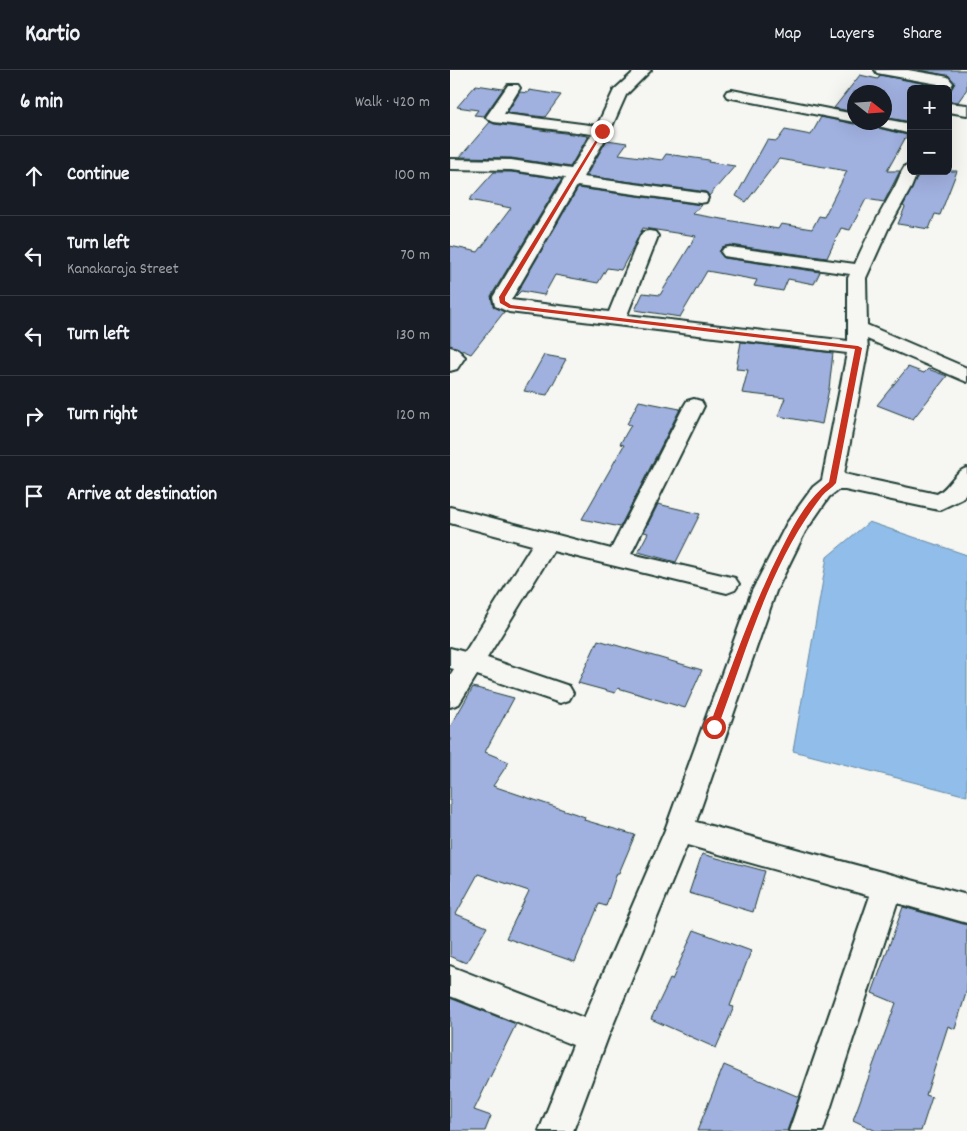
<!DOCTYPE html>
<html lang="en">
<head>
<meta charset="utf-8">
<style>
  :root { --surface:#171b24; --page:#20242c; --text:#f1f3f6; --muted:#9ea1a6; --line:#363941 }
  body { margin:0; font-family:Dekko,sans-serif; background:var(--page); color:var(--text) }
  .controls { position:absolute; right:15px; top:15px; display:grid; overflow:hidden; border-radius:8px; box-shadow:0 5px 20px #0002 }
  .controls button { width:45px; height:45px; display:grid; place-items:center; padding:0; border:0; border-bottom:1px solid var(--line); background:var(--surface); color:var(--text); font:25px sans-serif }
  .compass { position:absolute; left:397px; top:15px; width:45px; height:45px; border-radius:50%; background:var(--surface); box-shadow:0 5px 20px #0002; rotate:107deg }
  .stop { position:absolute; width:15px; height:15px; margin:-11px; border:4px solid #c8321e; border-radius:50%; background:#fff }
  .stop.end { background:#c8321e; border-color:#fff; box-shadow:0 1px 5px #0008 }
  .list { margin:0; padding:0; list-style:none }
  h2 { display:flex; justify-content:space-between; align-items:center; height:65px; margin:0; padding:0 20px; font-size:21px }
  h2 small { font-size:16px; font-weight:400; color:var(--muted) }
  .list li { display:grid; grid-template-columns:32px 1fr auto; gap:15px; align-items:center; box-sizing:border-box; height:80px; padding:0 20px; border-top:1px solid var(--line) }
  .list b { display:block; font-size:19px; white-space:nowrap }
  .list p { margin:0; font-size:16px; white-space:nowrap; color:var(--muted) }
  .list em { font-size:16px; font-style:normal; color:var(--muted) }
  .icon { flex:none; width:28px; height:28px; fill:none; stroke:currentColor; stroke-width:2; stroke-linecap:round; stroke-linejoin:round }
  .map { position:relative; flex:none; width:517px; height:1061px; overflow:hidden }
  header { display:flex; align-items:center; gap:30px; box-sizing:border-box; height:70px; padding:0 25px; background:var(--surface); border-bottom:1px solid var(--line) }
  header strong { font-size:24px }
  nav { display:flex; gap:28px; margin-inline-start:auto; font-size:18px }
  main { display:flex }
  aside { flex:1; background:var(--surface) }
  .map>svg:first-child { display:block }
  .water { fill:#91bdea; stroke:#638aa1 }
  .building { fill:#a0b0df; stroke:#1f3d34 }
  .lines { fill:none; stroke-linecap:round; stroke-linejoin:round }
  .minor-casing { stroke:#1f3d34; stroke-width:4 }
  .minor { fill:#f6f6f2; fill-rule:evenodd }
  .route { fill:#c8321e }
</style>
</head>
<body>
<header>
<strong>Kartio</strong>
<nav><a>Map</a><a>Layers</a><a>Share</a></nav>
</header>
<main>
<aside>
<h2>6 min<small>Walk · 420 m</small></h2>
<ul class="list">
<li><svg class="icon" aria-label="ahead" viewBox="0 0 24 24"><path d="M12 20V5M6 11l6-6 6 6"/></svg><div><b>Continue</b></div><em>100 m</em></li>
<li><svg class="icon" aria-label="left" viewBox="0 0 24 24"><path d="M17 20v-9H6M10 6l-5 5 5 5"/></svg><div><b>Turn left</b><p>Kanakaraja Street</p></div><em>70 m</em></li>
<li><svg class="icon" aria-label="left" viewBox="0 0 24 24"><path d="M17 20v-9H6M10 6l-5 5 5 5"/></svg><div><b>Turn left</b></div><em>130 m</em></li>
<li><svg class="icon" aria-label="right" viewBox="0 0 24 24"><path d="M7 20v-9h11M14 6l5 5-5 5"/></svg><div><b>Turn right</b></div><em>120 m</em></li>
<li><svg class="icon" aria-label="arrive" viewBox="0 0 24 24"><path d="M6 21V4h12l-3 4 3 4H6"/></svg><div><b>Arrive at destination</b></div></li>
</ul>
</aside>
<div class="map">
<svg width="517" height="1061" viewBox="0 0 517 1061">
  <rect width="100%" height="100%" fill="#f6f6f2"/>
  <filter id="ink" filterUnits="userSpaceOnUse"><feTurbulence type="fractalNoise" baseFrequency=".02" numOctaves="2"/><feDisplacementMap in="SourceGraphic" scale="10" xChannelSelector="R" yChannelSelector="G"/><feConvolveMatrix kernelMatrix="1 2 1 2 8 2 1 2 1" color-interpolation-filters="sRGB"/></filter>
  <g filter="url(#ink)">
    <!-- water -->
    <path class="water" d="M419 452 517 485V726L343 681 377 487Z"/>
    <!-- building -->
    <path class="building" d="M469 0H517V19L508 32 498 31V24L505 13 499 6Z
      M410 5 428 9 430 5 486 16 485 19H461V52L434 47V22H404V42L384 38Z
      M26 15 53 19 34 46 24 45 28 40 7 37Z
      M79 20 111 25 95 47 57 43 70 22 78 23Z
      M371 47 404 54 420 52 424 57 457 65 437 101H450L434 132 416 129 400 160 391 158 377 188 280 175 272 177 269 182 274 188 370 202 364 214 338 209 333 221 304 216 307 210 257 201 230 247 185 240 193 223 210 225 246 166 193 158 171 200 157 198 148 213 105 205 94 225 71 221 64 228 128 118 251 135 243 144 328 159 331 154 362 159 369 146 374 147 397 101 329 89 296 132 286 126 317 70 327 71 335 60 361 65Z
      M40 52 44 54 138 66 120 97 61 88 10 87Z
      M157 70 177 73 169 84 212 90 216 84 259 90 258 92 285 96 259 126 256 122 250 121 136 106Z
      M470 101H507L490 145 485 144 479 159 448 154 455 137 453 136Z
      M44 102H61L112 109 41 226 43 236 54 242 21 284 0 275V176L28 182 61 138 19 130Z
      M291 272 383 283 379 319 372 354 328 346 335 328 292 323 298 300 286 299Z
      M94 285 116 289 97 325 74 321Z
      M458 297 474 303 478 299 497 306 463 349 427 335Z
      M189 331 230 339 170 457 132 449 174 375 170 374 181 355 177 354Z
      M208 434 250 444 226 492 188 482 198 463 194 462Z
      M148 570 252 600 235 638 168 618 165 623 128 613Z
      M23 617 64 628 35 682 59 692 43 716 135 747 134 750 185 765 169 803H167L156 836 149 834 125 892 56 868 79 821 28 804 6 844 37 857 16 893 0 886V657Z
      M252 784 315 801 303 842 239 823Z
      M453 837 517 855V920L505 959 498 956 476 1025 482 1027 471 1061H426L403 1050 446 933 422 923Z
      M244 860 301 881 280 936 284 937 266 978 201 949 220 909 222 910Z
      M0 928 66 954 24 1040 41 1046 35 1061H0Z
      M274 995 349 1027 337 1061H247Z"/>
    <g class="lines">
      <!-- minor casing -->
      <g class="minor-casing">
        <path id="minor" d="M186 0H201L176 25 160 61 133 107 250 123 256 124 258 128 256 132 250 133 127 116 61 230 159 242 190 166 193 162 199 161 205 162 208 166 177 245 398 271V208L400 204 280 187 274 186 271 182 274 178 280 177 405 194C416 168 429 145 443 120 448 112 450 103 455 96L461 94V101H468L461 118 438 159 416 208 417 255 517 298V312L417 269 418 278 394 404 487 424C501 416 503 402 517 398V422L512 429 489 440 395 420H388L379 427 355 462 326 521 246 752 517 825V853L447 833 373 1061H339L420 826 237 775 158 967 123 1061H89L123 975 0 926V896L134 948 215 760 302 521 337 453 363 417 372 410 397 283 59 242 45 236 43 227 115 108 61 100 0 99V89L61 90 121 99 142 64 44 52 39 50 36 47 58 15H68L70 18 54 44 147 56 164 20Z
          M425 0H458L493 6 498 7 503 13 498 22V19H487L488 14 432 4 427 3Z
          M282 20 404 44V52L277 27 275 24 277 21Z
          M498 33 517 35V45L498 42Z
          M434 49 461 54V64L424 55 422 52H434Z
          M0 277 7 279 15 287 7 299 0 301Z
          M244 329 251 331 254 336 181 484 285 508 289 514 285 520 277 523 103 481 37 588 119 616 123 623 119 630 110 633 27 605 9 634 0 637V605L4 599 0 598V578L15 582 82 475 0 453V437L161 479 234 336 237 331Z"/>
      </g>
      <!-- minor -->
      <use href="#minor" class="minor"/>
    </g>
  </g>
  <!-- route -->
  <path class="route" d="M152 60 154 61 55 227V231L61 235 408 276 412 278 386 413C382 418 376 421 372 426 320 493 297 579 268 657L264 661 259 657C282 597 302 537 331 480 343 456 357 429 379 412L405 279 59 238 50 233 49 227Z"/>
</svg>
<div class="controls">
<button>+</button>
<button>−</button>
</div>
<svg class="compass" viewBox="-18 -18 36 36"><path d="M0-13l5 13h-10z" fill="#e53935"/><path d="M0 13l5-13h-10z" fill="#9ea1a6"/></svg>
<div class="stop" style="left:264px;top:657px"></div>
<div class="stop end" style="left:152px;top:61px"></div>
</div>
</main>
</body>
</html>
